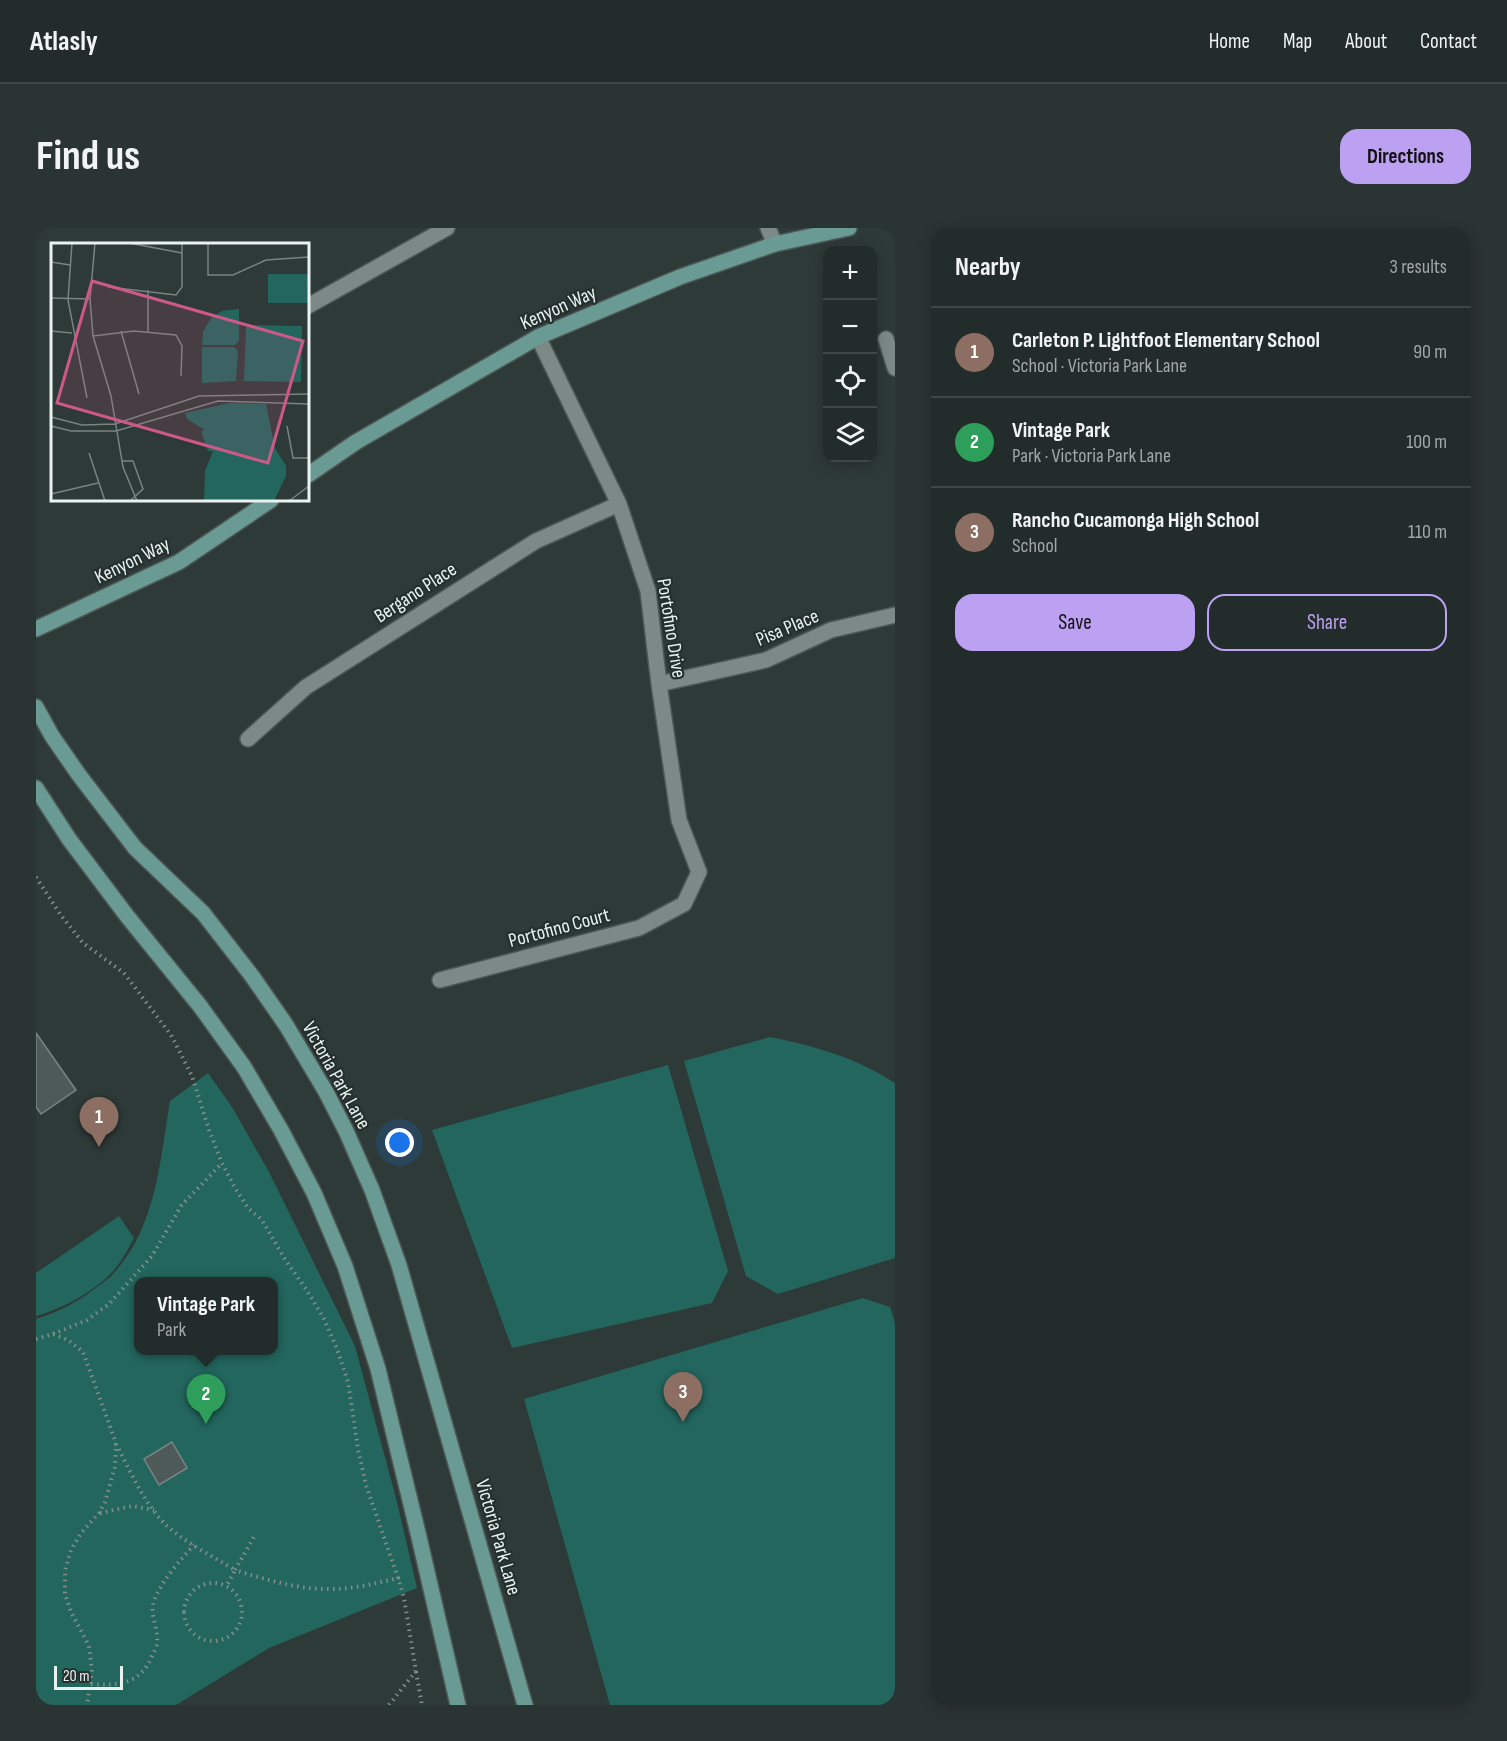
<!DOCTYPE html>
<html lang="en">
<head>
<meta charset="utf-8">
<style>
  :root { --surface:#222c2a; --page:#2a3432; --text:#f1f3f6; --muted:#a2a7a8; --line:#3f4847; --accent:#bca0f2 }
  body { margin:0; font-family:"Sofia Sans Condensed",sans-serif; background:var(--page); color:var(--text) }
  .controls { position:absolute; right:18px; top:18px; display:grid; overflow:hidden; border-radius:12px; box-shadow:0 3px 15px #0003 }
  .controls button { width:54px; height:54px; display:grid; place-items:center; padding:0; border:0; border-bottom:2px solid var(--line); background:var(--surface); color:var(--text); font:30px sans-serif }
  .scale { position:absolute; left:18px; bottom:15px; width:69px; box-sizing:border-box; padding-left:6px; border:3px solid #eaf2f0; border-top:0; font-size:16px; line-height:21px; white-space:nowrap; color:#eaf2f0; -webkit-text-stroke:4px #24302d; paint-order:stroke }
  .you { position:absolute; left:364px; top:915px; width:21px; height:21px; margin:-15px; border:4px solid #fff; border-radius:50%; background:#1a73e8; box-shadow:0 0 0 9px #1a73e833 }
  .badge { display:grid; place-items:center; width:39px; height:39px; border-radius:50%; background:var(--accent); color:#fff; font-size:20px; font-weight:700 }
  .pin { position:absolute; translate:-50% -50px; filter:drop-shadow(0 2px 3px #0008) }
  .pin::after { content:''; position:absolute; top:32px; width:21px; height:18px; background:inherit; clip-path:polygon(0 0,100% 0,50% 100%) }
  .popup { position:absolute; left:98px; top:1049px; width:144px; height:78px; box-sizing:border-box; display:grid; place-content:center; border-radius:12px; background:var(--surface); filter:drop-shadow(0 2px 4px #0005); font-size:20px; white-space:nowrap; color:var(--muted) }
  .popup b { font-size:22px; color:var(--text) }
  .popup::after { content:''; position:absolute; left:50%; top:100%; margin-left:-12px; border:12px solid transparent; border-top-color:var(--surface) }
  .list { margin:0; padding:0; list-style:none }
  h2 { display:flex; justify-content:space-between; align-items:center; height:78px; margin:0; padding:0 24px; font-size:26px }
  h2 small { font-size:20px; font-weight:400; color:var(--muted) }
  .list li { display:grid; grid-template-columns:39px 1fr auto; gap:18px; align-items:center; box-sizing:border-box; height:90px; padding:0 24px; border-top:2px solid var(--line) }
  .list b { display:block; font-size:22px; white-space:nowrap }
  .list p { margin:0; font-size:20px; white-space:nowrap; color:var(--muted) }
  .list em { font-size:20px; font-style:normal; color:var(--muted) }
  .actions { display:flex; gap:12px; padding:18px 24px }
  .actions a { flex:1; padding:14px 0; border:2px solid var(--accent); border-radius:18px; text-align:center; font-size:21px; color:var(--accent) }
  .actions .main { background:var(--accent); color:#111 }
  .icon { flex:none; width:33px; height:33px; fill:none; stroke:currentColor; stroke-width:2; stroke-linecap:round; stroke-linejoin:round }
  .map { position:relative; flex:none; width:859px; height:1477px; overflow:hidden; border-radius:18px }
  header { display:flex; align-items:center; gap:36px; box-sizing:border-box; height:84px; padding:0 30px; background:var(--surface); border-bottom:2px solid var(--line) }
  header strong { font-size:28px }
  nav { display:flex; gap:33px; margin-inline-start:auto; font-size:21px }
  .intro { display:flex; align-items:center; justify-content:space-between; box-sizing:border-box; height:144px; padding:0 36px }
  h1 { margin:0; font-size:42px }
  .button { padding:15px 27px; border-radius:18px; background:var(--accent); color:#111; font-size:21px; font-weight:700 }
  main { display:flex; gap:36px; padding:0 36px }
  aside { flex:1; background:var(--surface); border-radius:18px; box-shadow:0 3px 15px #0003 }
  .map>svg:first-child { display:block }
  .green { fill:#22665d; fill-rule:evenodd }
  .building { fill:#4e5a57; stroke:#798684; stroke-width:1.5 }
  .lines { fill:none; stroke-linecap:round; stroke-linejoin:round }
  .street-casing { stroke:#4d5755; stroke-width:18 }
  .secondary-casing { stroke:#4d5755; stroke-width:18 }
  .path { stroke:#858f8d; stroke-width:4; stroke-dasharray:1.5 4.5; stroke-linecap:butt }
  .street { stroke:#7c8986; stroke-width:15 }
  .secondary { stroke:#699a93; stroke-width:15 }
  .labels { text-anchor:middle; stroke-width:4.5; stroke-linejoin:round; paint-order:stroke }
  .street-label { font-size:20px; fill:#eaf2f0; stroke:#24302d }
  .inset-road { fill:none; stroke:#798482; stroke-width:1.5 }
  .view { fill:#ce5988; fill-opacity:0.15; stroke:#ce5988; stroke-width:3 }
  .inset-edge { fill:none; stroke:#eaf2f0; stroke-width:3 }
</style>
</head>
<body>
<header>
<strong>Atlasly</strong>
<nav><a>Home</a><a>Map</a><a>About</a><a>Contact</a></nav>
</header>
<div class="intro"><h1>Find us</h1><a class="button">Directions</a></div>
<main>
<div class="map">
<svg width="859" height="1477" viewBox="0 0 859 1477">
  <rect width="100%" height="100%" fill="#2e3a38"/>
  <!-- green -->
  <path class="green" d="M734 809C779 818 821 830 859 855V1030L742 1066 710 1048 648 833Z
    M632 837 692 1043 676 1075 476 1120 396 902Z
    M172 845 196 879 233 944 319 1118 361 1274 381 1360 233 1420 140 1477H0V1091C20 1085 40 1075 57 1062 63 1057 70 1053 75 1048 120 1002 124 933 134 873ZM102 1054H237V1122H102Z
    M83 988 98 1010C92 1021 86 1033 78 1042 59 1064 27 1080 0 1088V1045Z
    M827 1070 854 1079 859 1095V1474L847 1477H574L488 1171Z"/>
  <!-- building -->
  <path class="building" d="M0 805 40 862 5 886 0 879Z
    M136 1214 151 1240 123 1257 108 1231Z"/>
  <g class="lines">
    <!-- street casing -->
    <g class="street-casing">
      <path id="street" d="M732 0 739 16
        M272 78 411 0
        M850 111 859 140
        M623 456 730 432 795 402 859 387
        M212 511 270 459 500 313 583 276
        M404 752 603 700 648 676 663 644 643 592 623 456 612 363 583 276 502 109"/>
    </g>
    <!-- secondary casing -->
    <g class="secondary-casing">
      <path id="secondary" d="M272 247 320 214 502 109 644 49 739 16 813 0
        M0 401 143 334 235 272
        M0 479 16 508 43 547 99 620 167 685 216 748 250 797 290 864 310 903 336 962 363 1037 489 1477
        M0 560 33 611 91 688 164 778 208 839 245 902 278 965 309 1038 342 1141 382 1305 422 1477"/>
    </g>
    <!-- path -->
    <path class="path" d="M0 649 24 686 47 715 88 745 135 807 156 848 173 902 186 935
      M17 1106 51 1092 73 1076 116 1028 145 978 186 935 199 960 212 980 226 992 250 1033 270 1061 288 1091 301 1121 312 1154 322 1221 330 1257 362 1350C338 1356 313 1362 287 1361 257 1360 228 1351 199 1342L219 1307
      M0 1111 17 1106 32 1112 47 1124 80 1215 79 1239 69 1274 63 1285 45 1305 35 1322 29 1342V1366L35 1384 53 1418 56 1442 51 1477
      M80 1216C94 1242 107 1274 129 1296 146 1313 178 1329 199 1342L190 1359
      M64 1285 96 1278 118 1282
      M148 1384a29 29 0 1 1 58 0a29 29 0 1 1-58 0Z
      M380 1444 386 1477
      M55 1456C82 1458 105 1456 116 1428 118 1424 121 1419 121 1415 123 1403 115 1390 117 1378 119 1360 146 1330 158 1317
      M353 1477 380 1443 368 1370 362 1350"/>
    <!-- street -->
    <use href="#street" class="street"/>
    <!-- secondary -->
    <use href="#secondary" class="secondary"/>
  </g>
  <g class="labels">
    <!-- street labels -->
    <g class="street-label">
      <text transform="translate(522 79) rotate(-24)" y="7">Kenyon Way</text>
      <text transform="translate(96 332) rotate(-26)" y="7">Kenyon Way</text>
      <text transform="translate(379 364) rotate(-33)" y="7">Bergano Place</text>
      <text transform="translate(751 399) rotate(-23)" y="7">Pisa Place</text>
      <text transform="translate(636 400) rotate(81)" y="7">Portofino Drive</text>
      <text transform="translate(523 699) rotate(-15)" y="7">Portofino Court</text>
      <text transform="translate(301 847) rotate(61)" y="7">Victoria Park Lane</text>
      <text transform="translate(463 1309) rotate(74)" y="7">Victoria Park Lane</text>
    </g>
  </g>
  <!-- overview -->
  <g transform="translate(15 15)">
    <rect width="258" height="258" fill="#2e3a38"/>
    <path d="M217 31H258V60H217ZM188 66V98L184 102H151L152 89 160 75 171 68ZM195 82 251 83 250 139 193 138ZM151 104H183L187 108 185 138 151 140ZM178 160 215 161 224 205 235 223V233L223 258H153L154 228 162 208H157L150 188 154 187 136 176 134 170Z" fill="#22665d"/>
    <path class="inset-road" d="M21 0 17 57 36 155M44 0 39 56 42 93 60 153 72 224 86 258M78 0 131 10M157 0V32H182L215 17 258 14M0 19 19 22M57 44 125 52 131 44V0M0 55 39 56M0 88 21 90M70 88 88 151M97 90V47M42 93 83 88 125 92 131 103 130 133M0 174 31 182 64 181 148 153 258 151M0 183 20 188H65L167 158 258 161M236 183 242 215H258M38 210 54 258M71 218H82L92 246 79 258M0 251 47 240M238 258 258 243"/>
    <path class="view" d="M41 38 252 98 217 220 6 160Z"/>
    <rect width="258" height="258" class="inset-edge"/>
  </g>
</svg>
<div class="controls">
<button>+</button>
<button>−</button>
<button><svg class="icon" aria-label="locate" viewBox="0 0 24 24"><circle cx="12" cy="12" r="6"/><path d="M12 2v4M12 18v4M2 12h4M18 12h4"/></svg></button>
<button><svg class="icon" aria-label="layers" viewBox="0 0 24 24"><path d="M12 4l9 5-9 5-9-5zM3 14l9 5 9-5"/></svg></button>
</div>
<div class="scale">20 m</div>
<div class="you"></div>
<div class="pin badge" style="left:63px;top:919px;background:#8d6e63">1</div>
<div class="pin badge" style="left:170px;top:1196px;background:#2e9e5b">2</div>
<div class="popup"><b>Vintage Park</b>Park</div>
<div class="pin badge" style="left:647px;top:1194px;background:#8d6e63">3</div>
</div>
<aside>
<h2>Nearby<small>3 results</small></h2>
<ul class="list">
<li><span class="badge" style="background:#8d6e63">1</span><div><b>Carleton P. Lightfoot Elementary School</b><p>School · Victoria Park Lane</p></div><em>90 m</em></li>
<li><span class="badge" style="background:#2e9e5b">2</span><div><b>Vintage Park</b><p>Park · Victoria Park Lane</p></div><em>100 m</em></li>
<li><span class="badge" style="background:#8d6e63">3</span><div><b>Rancho Cucamonga High School</b><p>School</p></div><em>110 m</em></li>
</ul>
<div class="actions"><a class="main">Save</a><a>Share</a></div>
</aside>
</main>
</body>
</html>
